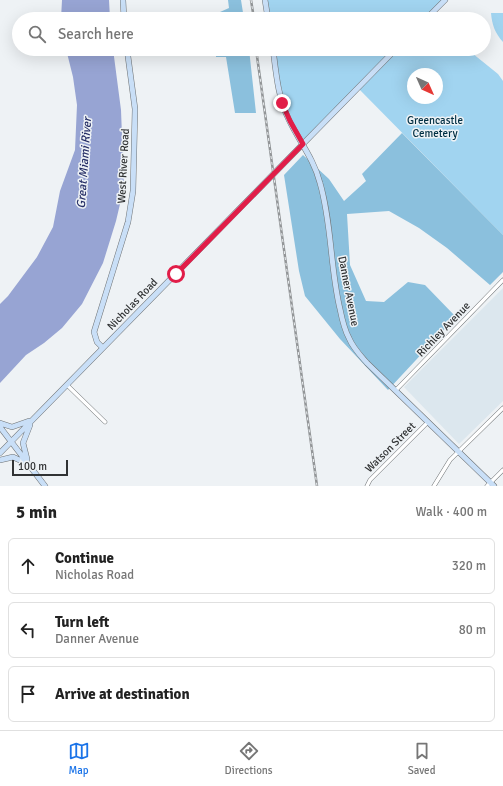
<!DOCTYPE html>
<html lang="en">
<head>
<meta charset="utf-8">
<style>
  :root { --surface:#fff; --page:#f2f2f2; --text:#222; --muted:#767676; --line:#e0e0e0; --accent:#1a73e8 }
  body { margin:0; font-family:Signika,sans-serif; background:var(--page); color:var(--text) }
  .compass { position:absolute; left:407px; top:68px; width:36px; height:36px; border-radius:50%; background:var(--surface); box-shadow:0 4px 16px #0002; rotate:135deg }
  .scale { position:absolute; left:12px; bottom:10px; width:56px; box-sizing:border-box; padding-left:4px; border:2px solid #313334; border-top:0; font-size:11px; line-height:14px; white-space:nowrap; color:#313334; -webkit-text-stroke:3px #eef2f5; paint-order:stroke }
  .stop { position:absolute; width:12px; height:12px; margin:-9px; border:3px solid #e11d48; border-radius:50%; background:#fff }
  .stop.end { background:#e11d48; border-color:#fff; box-shadow:0 1px 4px #0008 }
  .list { margin:0; padding:0; list-style:none }
  h2 { display:flex; justify-content:space-between; align-items:center; height:52px; margin:0; padding:0 16px; font-size:17px }
  h2 small { font-size:13px; font-weight:400; color:var(--muted) }
  .list li { display:grid; grid-template-columns:26px 1fr auto; gap:12px; align-items:center; box-sizing:border-box; height:56px; margin:0 8px 8px; padding:0 8px; border:1px solid var(--line); border-radius:6px }
  .list b { display:block; font-size:15px; white-space:nowrap }
  .list p { margin:0; font-size:13px; white-space:nowrap; color:var(--muted) }
  .list em { font-size:13px; font-style:normal; color:var(--muted) }
  .icon { flex:none; width:22px; height:22px; fill:none; stroke:currentColor; stroke-width:2; stroke-linecap:round; stroke-linejoin:round }
  .map { position:relative; flex:none; width:503px; height:486px; overflow:hidden }
  .search { position:absolute; background:var(--surface); box-shadow:0 4px 16px #0002; left:12px; right:12px; top:12px; height:44px; display:flex; align-items:center; gap:10px; box-sizing:border-box; padding:0 14px; border-radius:22px; color:var(--muted); font-size:15px }
  .sheet { height:244px; background:var(--surface) }
  nav { display:flex; justify-content:space-around; align-items:center; box-sizing:border-box; height:56px; border-top:1px solid var(--line); background:var(--surface); font-size:11px; color:var(--muted) }
  nav a { display:grid; justify-items:center; gap:2px }
  nav .on { color:var(--accent) }
  .map>svg:first-child { display:block }
  .built { fill:#dce7ee }
  .green { fill:#a1d4f0; fill-rule:evenodd }
  .forest { fill:#8bc0dd }
  .water { fill:#97a4d3 }
  .lines { fill:none; stroke-linecap:round; stroke-linejoin:round }
  .street-casing { stroke:#6f7375; stroke-width:4.5 }
  .secondary-casing { stroke:#6f7375; stroke-width:6 }
  .street { stroke:#fff; stroke-width:3.5 }
  .secondary { stroke:#c9dff7; stroke-width:5 }
  .rail-casing { stroke:#929597; stroke-width:2.5 }
  .rail { stroke:#eef2f5; stroke-width:1; stroke-dasharray:3; stroke-linecap:butt }
  .route { stroke:#e11d48; stroke-width:5 }
  .labels { text-anchor:middle; stroke-width:3; stroke-linejoin:round; paint-order:stroke }
  .park-label { font-size:11px; fill:#002f43; stroke:#eef2f5 }
  .street-label { font-size:11px; fill:#313334; stroke:#eef2f5 }
  .water-label { font-size:12px; font-style:italic; fill:#242d65; stroke:#eef2f5 }
</style>
</head>
<body>
<div class="map">
<svg width="503" height="486" viewBox="0 0 503 486">
  <rect width="100%" height="100%" fill="#eef2f5"/>
  <!-- built -->
  <path class="built" d="M503 288V401L459 444 404 387Z"/>
  <!-- green -->
  <path class="green" d="M265 0H445L426 19H268Z
    M491 13H503V42C495 33 492 25 491 13Z
    M273 49H467L498 74 503 81V235L358 88 303 143 286 112ZM413 74H437V98H413Z"/>
  <!-- forest -->
  <path class="forest" d="M228 0H241L244 19H220V12L229 8Z
    M216 49H249L256 113H235L226 57H216Z
    M402 133 503 235V272L490 285 447 248 419 228 389 211 347 214 350 265 366 301 384 302 408 282 425 285 456 317 388 390 340 339 305 296 299 271 284 175 303 155 329 179 344 201 366 181 362 174Z"/>
  <!-- water -->
  <path class="water" d="M62 0H109L110 19H61Z
    M66 49H113L121 110 124 187 116 221 103 263 82 304 62 328 44 343 26 355 0 383V304L8 296 37 257 53 227 60 191 75 150 77 105 73 77Z"/>
  <g class="lines">
    <!-- street casing -->
    <g class="street-casing">
      <path id="street" d="M67 385 105 422
        M396 390 503 280
        M367 486 370 480 428 422
        M434 486 450 460 503 408
        M487 486 503 470"/>
    </g>
    <!-- secondary casing -->
    <g class="secondary-casing">
      <path id="secondary" d="M123 0 124 19
        M265 0 268 19
        M426 19 445 0
        M273 49C276 73 278 98 289 120 299 141 314 159 320 183 332 224 330 268 340 309 342 319 344 329 349 338 353 348 360 355 367 363L494 486
        M103 348 97 342 94 332 128 222 133 191 135 109 127 49
        M0 423 12 427 29 421
        M0 427 45 486
        M0 453 396 49
        M27 459 23 443 30 425
        M0 460 13 457 26 463"/>
    </g>
    <!-- street -->
    <use href="#street" class="street"/>
    <!-- secondary -->
    <use href="#secondary" class="secondary"/>
    <!-- rail casing -->
    <g class="rail-casing">
      <path id="rail" d="M251 0 254 19
        M256 49 317 486"/>
    </g>
    <!-- rail -->
    <use href="#rail" class="rail"/>
  </g>
  <g class="lines">
    <!-- route -->
    <path class="route" d="M176 274 303 144 290 121 282 103"/>
  </g>
  <g class="labels">
    <!-- park labels -->
    <g class="park-label">
      <text x="435" y="124">Greencastle<tspan x="435" dy="13">Cemetery</tspan></text>
    </g>
    <!-- street labels -->
    <g class="street-label">
      <text transform="translate(123 166) rotate(-87)" y="4">West River Road</text>
      <text transform="translate(349 291) rotate(79)" y="4">Danner Avenue</text>
      <text transform="translate(132 304) rotate(-46)" y="4">Nicholas Road</text>
      <text transform="translate(443 329) rotate(-46)" y="4">Richley Avenue</text>
      <text transform="translate(390 447) rotate(-45)" y="4">Watson Street</text>
    </g>
    <!-- water labels -->
    <g class="water-label">
      <text transform="translate(84 163) rotate(-86)" y="4">Great Miami River</text>
    </g>
  </g>
</svg>
<svg class="compass" viewBox="-18 -18 36 36"><path d="M0-13l5 13h-10z" fill="#e53935"/><path d="M0 13l5-13h-10z" fill="#767676"/></svg>
<div class="scale">100 m</div>
<div class="stop" style="left:176px;top:274px"></div>
<div class="stop end" style="left:282px;top:103px"></div>
<div class="search"><svg class="icon" aria-label="search" viewBox="0 0 24 24"><circle cx="10" cy="10" r="6"/><path d="M15 15l6 6"/></svg>Search here</div>
</div>
<section class="sheet">
<h2>5 min<small>Walk · 400 m</small></h2>
<ul class="list">
<li><svg class="icon" aria-label="ahead" viewBox="0 0 24 24"><path d="M12 20V5M6 11l6-6 6 6"/></svg><div><b>Continue</b><p>Nicholas Road</p></div><em>320 m</em></li>
<li><svg class="icon" aria-label="left" viewBox="0 0 24 24"><path d="M17 20v-9H6M10 6l-5 5 5 5"/></svg><div><b>Turn left</b><p>Danner Avenue</p></div><em>80 m</em></li>
<li><svg class="icon" aria-label="arrive" viewBox="0 0 24 24"><path d="M6 21V4h12l-3 4 3 4H6"/></svg><div><b>Arrive at destination</b></div></li>
</ul>
</section>
<nav>
<a class="on"><svg class="icon" aria-label="map" viewBox="0 0 24 24"><path d="M3 6l6-2 6 2 6-2v14l-6 2-6-2-6 2zM9 4v14M15 6v14"/></svg>Map</a>
<a><svg class="icon" aria-label="directions" viewBox="0 0 24 24"><path d="M12 3l9 9-9 9-9-9zM9 14v-3h6M13 9l2 2-2 2"/></svg>Directions</a>
<a><svg class="icon" aria-label="saved" viewBox="0 0 24 24"><path d="M7 4h10v16l-5-4-5 4z"/></svg>Saved</a>
</nav>
</body>
</html>
